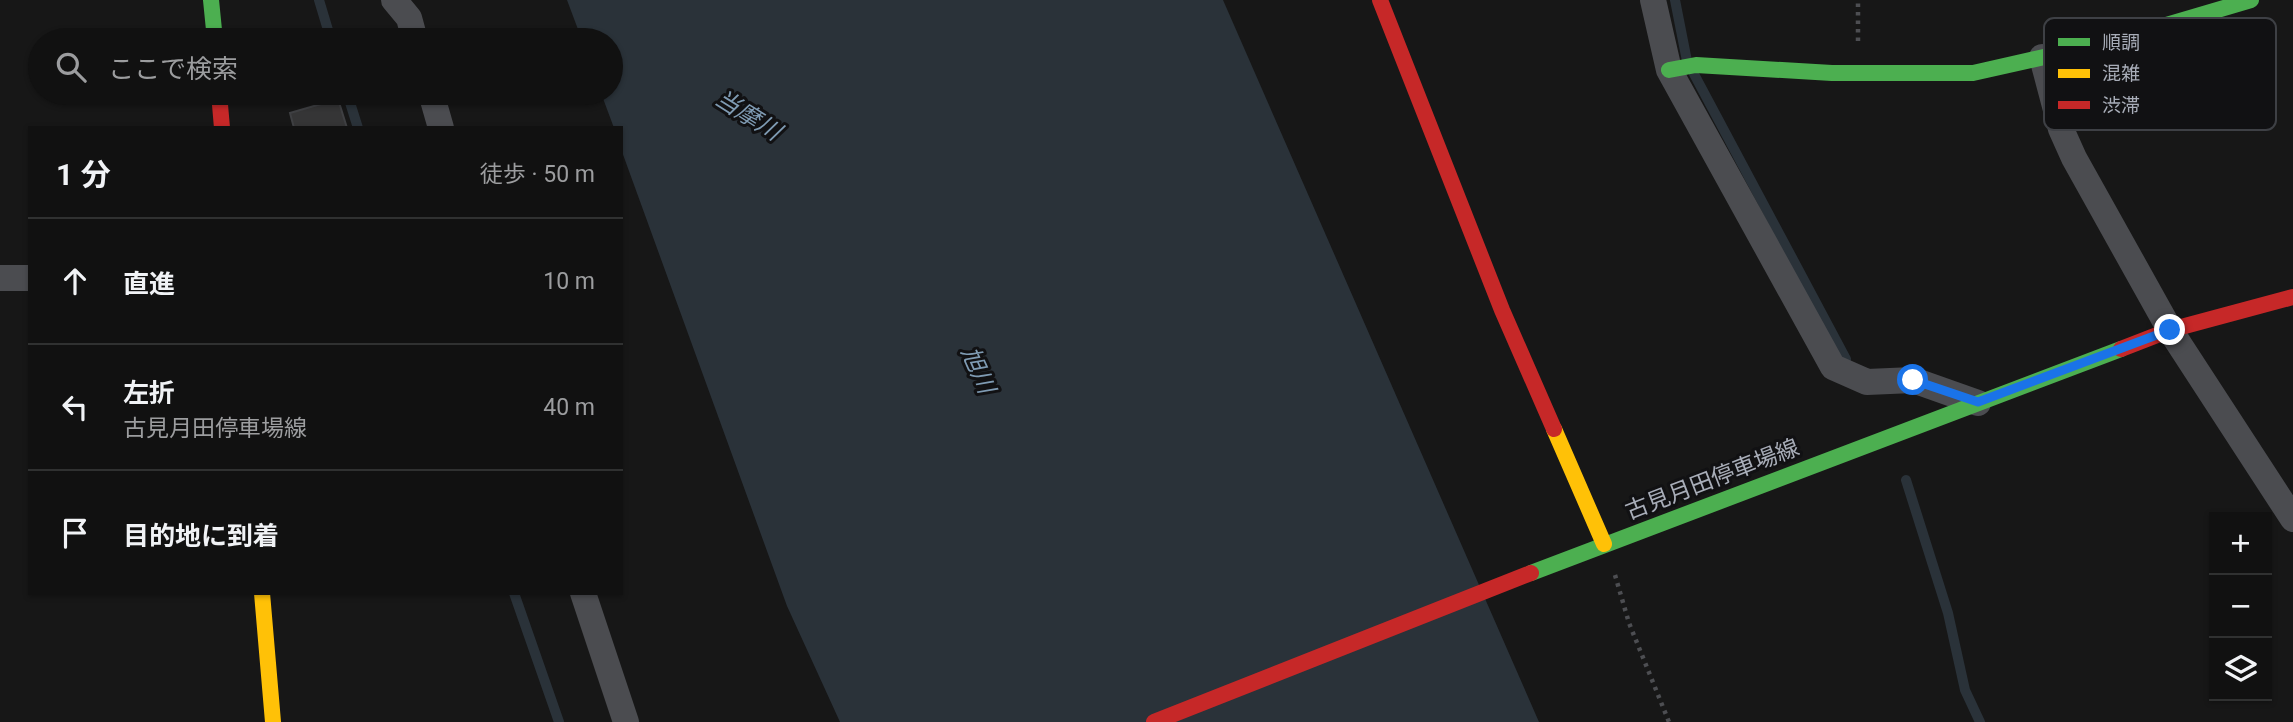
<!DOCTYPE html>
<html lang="ja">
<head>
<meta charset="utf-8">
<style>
	:root { --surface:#111; --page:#1e1f1f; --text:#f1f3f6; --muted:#9c9d9f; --line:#303131 }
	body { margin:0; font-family:Roboto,"Noto Sans JP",sans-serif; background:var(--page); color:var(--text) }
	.controls { position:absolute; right:21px; bottom:21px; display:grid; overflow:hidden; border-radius:0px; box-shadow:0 2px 5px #0004 }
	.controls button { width:63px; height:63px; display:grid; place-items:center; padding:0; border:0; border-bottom:2px solid var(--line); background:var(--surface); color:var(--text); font:35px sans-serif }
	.stop { position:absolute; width:21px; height:21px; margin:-16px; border:5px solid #1a73e8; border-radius:50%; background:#fff }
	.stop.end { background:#1a73e8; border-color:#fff; box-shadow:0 2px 7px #0008 }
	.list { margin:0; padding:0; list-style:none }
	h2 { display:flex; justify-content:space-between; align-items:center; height:91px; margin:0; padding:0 28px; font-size:30px }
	h2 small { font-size:23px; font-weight:400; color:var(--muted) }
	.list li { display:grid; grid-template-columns:46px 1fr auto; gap:21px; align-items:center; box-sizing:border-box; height:126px; padding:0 28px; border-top:2px solid var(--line) }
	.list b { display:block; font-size:26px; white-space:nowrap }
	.list p { margin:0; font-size:23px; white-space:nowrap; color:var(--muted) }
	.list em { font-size:23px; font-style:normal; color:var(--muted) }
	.icon { flex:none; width:38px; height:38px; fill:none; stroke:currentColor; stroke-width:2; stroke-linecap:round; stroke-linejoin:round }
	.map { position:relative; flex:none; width:2293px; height:722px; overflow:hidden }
	.search { position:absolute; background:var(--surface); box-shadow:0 2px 5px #0004; left:28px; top:28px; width:595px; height:77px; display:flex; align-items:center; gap:18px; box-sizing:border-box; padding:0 24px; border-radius:38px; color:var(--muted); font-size:26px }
	.panel { position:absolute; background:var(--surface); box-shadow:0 2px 5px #0004; left:28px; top:126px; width:595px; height:469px; border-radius:0px }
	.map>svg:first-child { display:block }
	.water { fill:#2a3239 }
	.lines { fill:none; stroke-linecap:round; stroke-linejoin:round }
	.stream { stroke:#2a3239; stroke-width:10 }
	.building { fill:#353536; stroke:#3f4043; stroke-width:2 }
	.path { stroke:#4d4e52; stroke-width:4.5; stroke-dasharray:3.5 5; stroke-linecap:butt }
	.street { stroke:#4b4c50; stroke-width:26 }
	.fast { stroke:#4caf50; stroke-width:16 }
	.slow { stroke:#ffc107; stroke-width:16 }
	.jam { stroke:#c62828; stroke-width:16 }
	.route { stroke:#1a73e8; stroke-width:9 }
	.labels { text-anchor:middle; stroke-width:6; stroke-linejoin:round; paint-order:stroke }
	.street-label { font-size:23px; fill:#a8adb8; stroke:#111113 }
	.water-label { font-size:24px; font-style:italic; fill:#7f9bb3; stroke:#111113 }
	.key { fill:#111113; stroke:#3e4045; stroke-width:2 }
	.key-label { font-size:19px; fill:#a8adb8 }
</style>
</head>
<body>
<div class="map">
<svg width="2293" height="722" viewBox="0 0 2293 722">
	<rect width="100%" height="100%" fill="#171717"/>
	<path class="water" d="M 567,0 L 1223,0 L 1539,722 L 840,722 L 787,606 L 621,149 L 621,128 L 614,128 L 601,93 L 611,93 L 611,40 L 582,40 Z"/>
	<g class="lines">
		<g class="stream">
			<path d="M 319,0 L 331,40"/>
			<path d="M 1675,0 L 1687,61"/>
			<path d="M 1694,74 L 1846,359"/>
			<path d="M 347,93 L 358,128"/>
			<path d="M 1906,480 L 1948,613 L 1965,690 L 1980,722"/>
			<path d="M 514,593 L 559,722"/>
		</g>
	</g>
	<path class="building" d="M 338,99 L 347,128 L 294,128 L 290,113 Z"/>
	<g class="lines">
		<g class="path">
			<path d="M 1858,41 L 1858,0"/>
			<path d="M 1615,575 L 1629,623 L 1669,722"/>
		</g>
		<g class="street">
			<path d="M 394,0 L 409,18 L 415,40"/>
			<path d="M 1653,0 L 1669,70 L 1833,367 L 1867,382 L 1913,380 L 1978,403"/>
			<path d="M 2042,57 L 2061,129 L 2074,158 L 2170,330 L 2293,519"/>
			<path d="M 431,93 L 441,128"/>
			<path d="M 0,278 L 30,278"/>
			<path d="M 583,593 L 626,722"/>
		</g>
		<g class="fast">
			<path d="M 211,0 L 215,40"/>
			<path d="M 1669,70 L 1696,65 L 1832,73 L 1973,73 L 2102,44 L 2251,0"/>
			<path d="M 1531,573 L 2121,349"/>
		</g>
		<g class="slow">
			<path d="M 1554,429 L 1604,544"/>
			<path d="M 262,593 L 273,722"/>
		</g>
		<g class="jam">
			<path d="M 1380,0 L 1502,310 L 1554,429"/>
			<path d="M 219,93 L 222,128"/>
			<path d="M 2121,349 L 2170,330 L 2293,297"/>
			<path d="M 1154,722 L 1531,573"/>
		</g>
	</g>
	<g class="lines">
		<path class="route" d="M 1913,380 L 1978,402 L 2170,330"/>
	</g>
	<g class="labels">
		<g class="street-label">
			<text transform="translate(1712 479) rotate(-21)" y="8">古見月田停車場線</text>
		</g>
		<g class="water-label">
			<text transform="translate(748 115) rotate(32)" y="8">当摩川</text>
			<text transform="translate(978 370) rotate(66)" y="8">旭川</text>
		</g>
	</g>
	<rect x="2044" y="18" width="232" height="112" rx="10" class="key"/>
	<rect x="2058" y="38" width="32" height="8" fill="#4caf50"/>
	<rect x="2058" y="69" width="32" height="9" fill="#ffc107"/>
	<rect x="2058" y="101" width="32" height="8" fill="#c62828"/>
	<g class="key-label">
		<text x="2102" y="49">順調</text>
		<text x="2102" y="80">混雑</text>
		<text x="2102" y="112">渋滞</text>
	</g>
</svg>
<div class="controls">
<button>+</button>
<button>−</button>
<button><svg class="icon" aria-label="layers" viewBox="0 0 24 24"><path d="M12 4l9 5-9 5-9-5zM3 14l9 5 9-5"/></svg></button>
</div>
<div class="stop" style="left:1913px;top:380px"></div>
<div class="stop end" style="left:2170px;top:330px"></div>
<div class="search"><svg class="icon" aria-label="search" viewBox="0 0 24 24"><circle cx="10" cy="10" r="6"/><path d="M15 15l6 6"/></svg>ここで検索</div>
<section class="panel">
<h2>1 分<small>徒歩 · 50 m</small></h2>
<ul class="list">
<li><svg class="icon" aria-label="ahead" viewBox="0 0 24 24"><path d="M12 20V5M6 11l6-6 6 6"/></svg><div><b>直進</b></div><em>10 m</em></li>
<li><svg class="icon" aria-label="left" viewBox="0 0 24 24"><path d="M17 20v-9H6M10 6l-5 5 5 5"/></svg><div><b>左折</b><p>古見月田停車場線</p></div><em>40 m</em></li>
<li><svg class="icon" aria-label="arrive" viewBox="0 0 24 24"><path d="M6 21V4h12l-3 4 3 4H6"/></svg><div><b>目的地に到着</b></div></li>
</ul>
</section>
</div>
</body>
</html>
